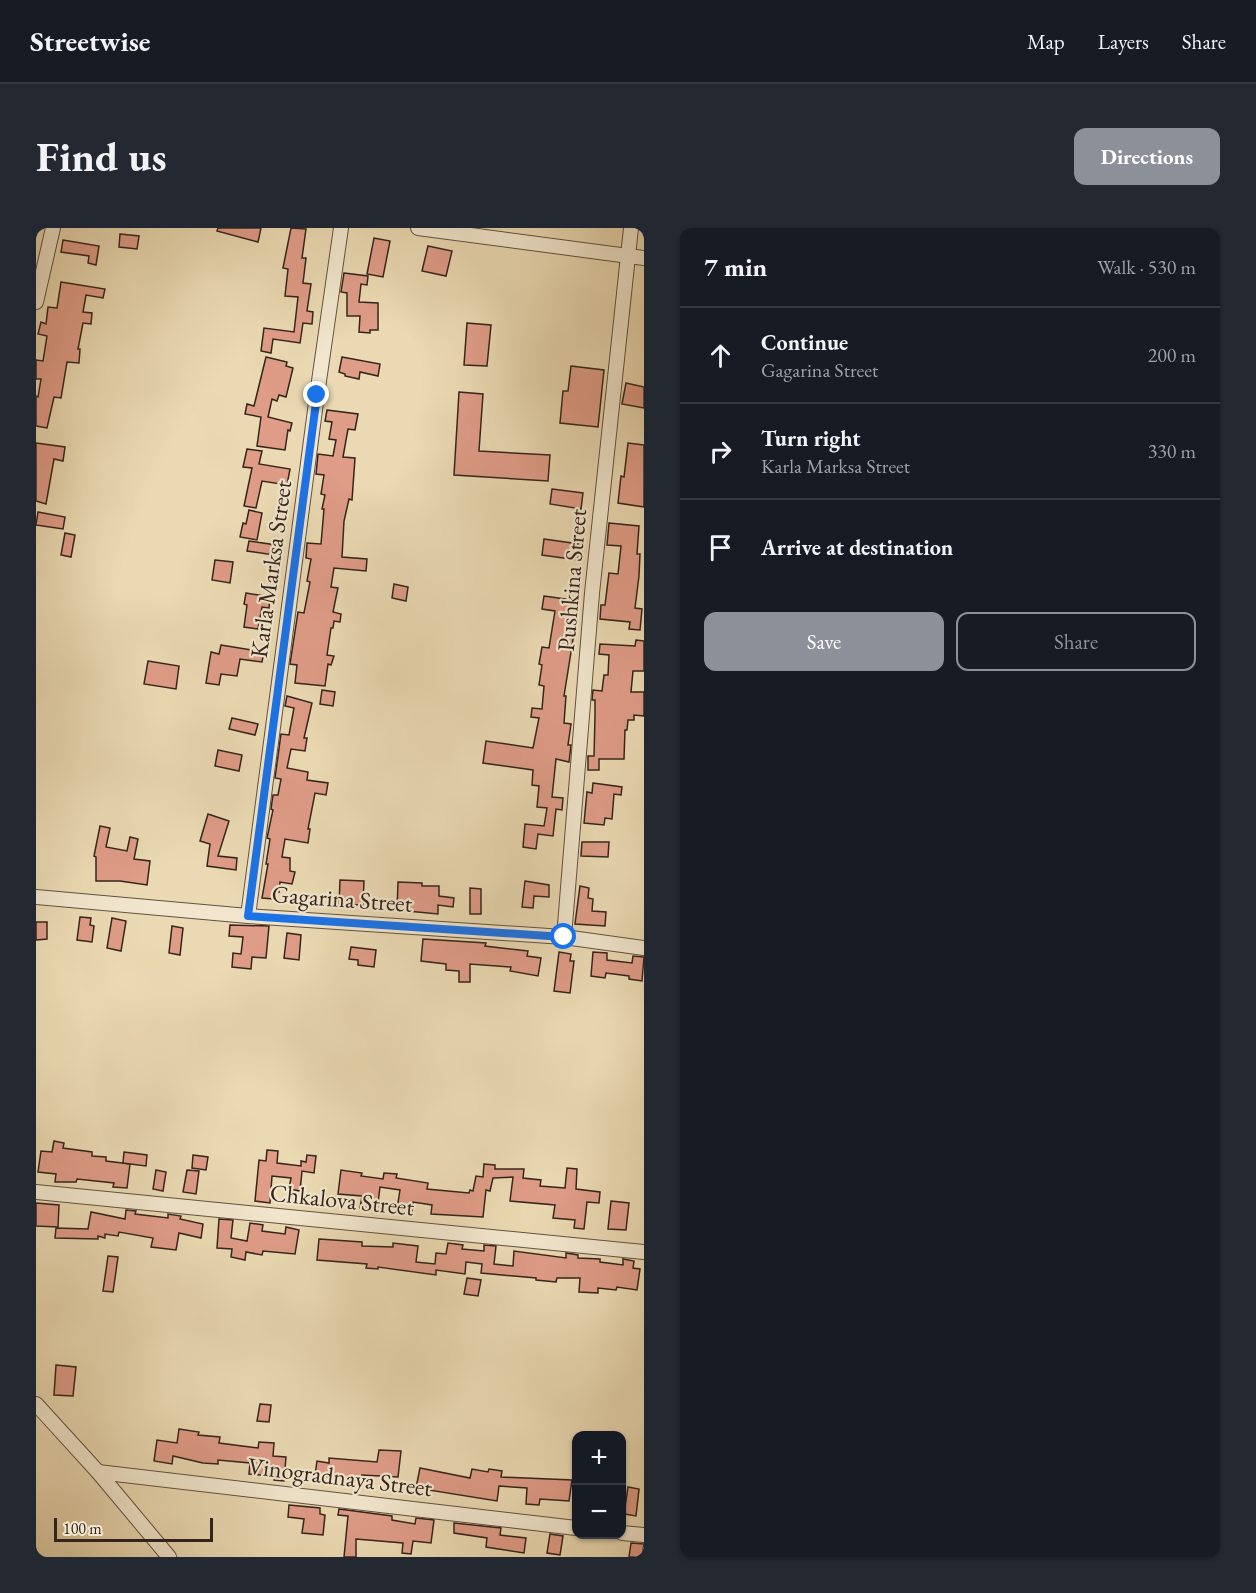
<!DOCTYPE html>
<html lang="en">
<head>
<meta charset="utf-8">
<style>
	:root { --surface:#171b24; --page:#242831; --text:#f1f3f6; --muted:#9ea1a6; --line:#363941; --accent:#8c9099 }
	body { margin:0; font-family:"EB Garamond",serif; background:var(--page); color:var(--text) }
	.controls { position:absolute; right:18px; bottom:18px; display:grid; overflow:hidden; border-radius:12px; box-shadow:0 2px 4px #0004 }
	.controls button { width:54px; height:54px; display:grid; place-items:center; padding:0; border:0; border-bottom:2px solid var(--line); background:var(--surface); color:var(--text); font:30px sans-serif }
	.scale { position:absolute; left:18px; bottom:15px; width:159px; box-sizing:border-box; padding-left:6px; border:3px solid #34241b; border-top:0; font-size:16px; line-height:21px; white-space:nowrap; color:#34241b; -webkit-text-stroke:4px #f1e6cd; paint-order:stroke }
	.stop { position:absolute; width:18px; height:18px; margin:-14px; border:4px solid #1a73e8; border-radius:50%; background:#fff }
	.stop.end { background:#1a73e8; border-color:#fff; box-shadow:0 2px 6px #0008 }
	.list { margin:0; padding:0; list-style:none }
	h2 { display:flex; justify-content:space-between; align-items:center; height:78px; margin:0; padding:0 24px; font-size:26px }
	h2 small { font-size:20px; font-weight:400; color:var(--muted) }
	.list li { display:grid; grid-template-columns:39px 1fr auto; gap:18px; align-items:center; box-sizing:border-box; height:96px; padding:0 24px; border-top:2px solid var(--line) }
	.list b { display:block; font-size:22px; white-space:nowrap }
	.list p { margin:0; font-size:20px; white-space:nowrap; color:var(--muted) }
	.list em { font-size:20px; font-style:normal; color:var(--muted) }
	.actions { display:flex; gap:12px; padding:18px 24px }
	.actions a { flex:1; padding:14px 0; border:2px solid var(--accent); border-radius:12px; text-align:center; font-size:21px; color:var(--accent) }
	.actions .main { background:var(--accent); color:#fff }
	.icon { flex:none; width:33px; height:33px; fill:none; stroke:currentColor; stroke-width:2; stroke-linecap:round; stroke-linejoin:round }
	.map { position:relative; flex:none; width:608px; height:1329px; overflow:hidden; border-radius:12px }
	header { display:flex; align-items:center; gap:36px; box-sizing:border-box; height:84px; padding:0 30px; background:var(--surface); border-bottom:2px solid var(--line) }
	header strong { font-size:28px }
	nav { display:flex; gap:33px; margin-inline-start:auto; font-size:21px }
	.intro { display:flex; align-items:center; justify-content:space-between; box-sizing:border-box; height:144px; padding:0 36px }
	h1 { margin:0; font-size:42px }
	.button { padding:15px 27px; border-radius:12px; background:var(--accent); color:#fff; font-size:21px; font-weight:700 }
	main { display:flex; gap:36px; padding:0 36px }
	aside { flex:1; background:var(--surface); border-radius:12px; box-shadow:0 2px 4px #0004 }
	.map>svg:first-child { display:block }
	.building { fill:#df9c87; stroke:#34241b; stroke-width:1.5 }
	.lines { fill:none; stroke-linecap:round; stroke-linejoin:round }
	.minor-casing { stroke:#625141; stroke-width:16 }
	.minor { stroke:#f1e6cd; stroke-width:14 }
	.route { stroke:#1a73e8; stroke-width:8 }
	.labels { text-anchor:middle; stroke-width:4.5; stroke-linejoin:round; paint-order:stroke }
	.street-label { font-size:24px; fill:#34241b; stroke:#f1e6cd }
</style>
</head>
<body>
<header>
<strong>Streetwise</strong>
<nav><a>Map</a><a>Layers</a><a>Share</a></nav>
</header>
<div class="intro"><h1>Find us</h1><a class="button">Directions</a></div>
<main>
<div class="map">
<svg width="608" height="1329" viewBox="0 0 608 1329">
	<rect width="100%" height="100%" fill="#ead9b2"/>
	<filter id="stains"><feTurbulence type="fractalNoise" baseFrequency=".00333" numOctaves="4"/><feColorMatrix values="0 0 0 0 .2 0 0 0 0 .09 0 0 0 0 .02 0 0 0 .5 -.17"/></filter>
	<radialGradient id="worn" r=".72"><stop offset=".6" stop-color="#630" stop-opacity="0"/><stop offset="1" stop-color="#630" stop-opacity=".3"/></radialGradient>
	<g class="building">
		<path d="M 182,0 L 225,0 L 222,14 L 181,3 Z"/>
		<path d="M 255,0 L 270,1 L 266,30 L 270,30 L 267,55 L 275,56 L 271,83 L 277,84 L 276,96 L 267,95 L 264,115 L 237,111 L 235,125 L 225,123 L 228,100 L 258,104 L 262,69 L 249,68 L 252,41 L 247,40 Z"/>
		<path d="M 84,6 L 103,8 L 101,21 L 83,19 Z"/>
		<path d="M 338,10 L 354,13 L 347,49 L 331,46 Z"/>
		<path d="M 27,12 L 63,18 L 60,37 L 52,35 L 53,28 L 25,24 Z"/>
		<path d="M 392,18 L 416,23 L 410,48 L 386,43 Z"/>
		<path d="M 308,45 L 332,48 L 331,57 L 325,56 L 323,74 L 342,75 L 342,102 L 334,102 L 334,105 L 323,104 L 324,88 L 311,88 L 311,65 L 305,64 Z"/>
		<path d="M 25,54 L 69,61 L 67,70 L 50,67 L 47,84 L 56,85 L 55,96 L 47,95 L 42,121 L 44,121 L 43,135 L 31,134 L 25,170 L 18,169 L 11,200 L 0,198 L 0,168 L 2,169 L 5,151 L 0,151 L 0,132 L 7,133 L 11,108 L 2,106 L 5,94 L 10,96 L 12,79 L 21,80 Z"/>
		<path d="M 431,95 L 455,97 L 451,138 L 428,137 Z"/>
		<path d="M 230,129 L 251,134 L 250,138 L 257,140 L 250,169 L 243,167 L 241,173 L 236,171 L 232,189 L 256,195 L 254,203 L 252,202 L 249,222 L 221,218 L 225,189 L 209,186 L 211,176 L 218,178 Z"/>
		<path d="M 306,129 L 344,136 L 342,148 L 324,144 L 323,151 L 309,148 L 309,146 L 303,144 Z"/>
		<path d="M 535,138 L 568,142 L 562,199 L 524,195 L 527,163 L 532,163 Z"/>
		<path d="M 590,155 L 608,159 L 608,180 L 586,176 Z"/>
		<path d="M 423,164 L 447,166 L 443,223 L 514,227 L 512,253 L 418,247 Z"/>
		<path d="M 291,182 L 322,186 L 319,202 L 312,201 L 307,229 L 319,230 L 316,272 L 313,271 L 308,293 L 306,329 L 331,331 L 330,343 L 298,340 L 295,359 L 302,360 L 297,384 L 305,386 L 304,394 L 298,393 L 297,400 L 295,400 L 291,427 L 298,428 L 295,437 L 292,436 L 289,458 L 259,455 L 261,437 L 254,436 L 262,384 L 268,385 L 274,354 L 271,353 L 275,331 L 270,330 L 271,315 L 285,316 L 288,281 L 286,281 L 289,267 L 285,266 L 288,247 L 280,246 L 282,226 L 297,228 L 300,212 L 293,211 L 296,194 L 289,193 Z"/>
		<path d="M 0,215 L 29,219 L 27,233 L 18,231 L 10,276 L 0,273 Z"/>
		<path d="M 592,215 L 608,217 L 608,279 L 582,275 L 585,248 L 588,249 Z"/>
		<path d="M 211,221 L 226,223 L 223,236 L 254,241 L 251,257 L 226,253 L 220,280 L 208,278 L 216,240 L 207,239 Z"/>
		<path d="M 516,261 L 547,265 L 545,281 L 514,276 Z"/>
		<path d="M 213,282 L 226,285 L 221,312 L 204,309 L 207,295 L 210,296 Z"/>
		<path d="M 2,284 L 29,289 L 27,301 L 0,297 Z"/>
		<path d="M 573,295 L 603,298 L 601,326 L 604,326 L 603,348 L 599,380 L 606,381 L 604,402 L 593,401 L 594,394 L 564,391 L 565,377 L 569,377 L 573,345 L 582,346 L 585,318 L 571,317 Z"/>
		<path d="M 29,305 L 39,307 L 35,329 L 25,327 Z"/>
		<path d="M 508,311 L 543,316 L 541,332 L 506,327 Z"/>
		<path d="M 213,313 L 240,317 L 238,327 L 211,323 Z"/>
		<path d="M 179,332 L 197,334 L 194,355 L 176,352 Z"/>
		<path d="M 358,356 L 372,359 L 370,373 L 356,370 Z"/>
		<path d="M 210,365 L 234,369 L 233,380 L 226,379 L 222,401 L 208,399 L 211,377 L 208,376 Z"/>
		<path d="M 508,368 L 536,372 L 532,398 L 539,399 L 528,468 L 530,468 L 528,495 L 535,496 L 532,517 L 535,517 L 533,534 L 520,531 L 516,569 L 527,570 L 526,582 L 520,581 L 517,608 L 502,606 L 500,621 L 487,619 L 489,596 L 508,598 L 511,580 L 501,579 L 503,558 L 496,557 L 497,542 L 447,535 L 450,513 L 497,520 L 503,490 L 495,489 L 496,480 L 506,481 L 508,458 L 503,457 L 506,437 L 503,436 L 506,419 L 513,420 L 519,383 L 506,381 Z"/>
		<path d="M 600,412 L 608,413 L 608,443 L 597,443 L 595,464 L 608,464 L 608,488 L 598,487 L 598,492 L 592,492 L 591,502 L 589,502 L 588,531 L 563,531 L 563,542 L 552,542 L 552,528 L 558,528 L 559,488 L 559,472 L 556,472 L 557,462 L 566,463 L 568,447 L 572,447 L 573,427 L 563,426 L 564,416 L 599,418 Z"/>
		<path d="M 185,417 L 228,424 L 226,434 L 204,431 L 201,448 L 185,446 L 183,457 L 170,455 L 175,424 L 183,426 Z"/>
		<path d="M 112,433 L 143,438 L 140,461 L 108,456 Z"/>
		<path d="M 286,462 L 299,464 L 297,478 L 284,476 Z"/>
		<path d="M 251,468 L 276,475 L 268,510 L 271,510 L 269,523 L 255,521 L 251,540 L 272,544 L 271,552 L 292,555 L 290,567 L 279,565 L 272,601 L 274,601 L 272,615 L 249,611 L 246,629 L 254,630 L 254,643 L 259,644 L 256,656 L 244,654 L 243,664 L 239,663 L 237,671 L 226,670 L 232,636 L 230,636 L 234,611 L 231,610 L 237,582 L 235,581 L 237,567 L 242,567 L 245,551 L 239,550 L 245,506 L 253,507 L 258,480 L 249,478 Z"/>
		<path d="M 196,490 L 222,496 L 219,507 L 193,501 Z"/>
		<path d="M 182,522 L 206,527 L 203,543 L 179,538 Z"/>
		<path d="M 557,555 L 586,559 L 585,567 L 578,566 L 576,591 L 569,590 L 568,597 L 548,595 L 551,564 L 556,565 Z"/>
		<path d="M 172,586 L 193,593 L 182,628 L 201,630 L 200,642 L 171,638 L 174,616 L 164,613 Z"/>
		<path d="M 64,598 L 74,600 L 70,619 L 91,623 L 94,609 L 102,611 L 98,631 L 114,633 L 111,657 L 84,653 L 60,653 L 60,629 L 58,628 Z"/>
		<path d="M 546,614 L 573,614 L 572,629 L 545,628 Z"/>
		<path d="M 304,652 L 328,653 L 327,677 L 303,676 Z"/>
		<path d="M 489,653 L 513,657 L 513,669 L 498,668 L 497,680 L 486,679 Z"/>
		<path d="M 362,654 L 386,655 L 386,658 L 403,658 L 403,668 L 418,670 L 417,679 L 402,677 L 402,686 L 361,682 Z"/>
		<path d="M 544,658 L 553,660 L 552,670 L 557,671 L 556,683 L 570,684 L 569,698 L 539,696 Z"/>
		<path d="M 434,660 L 445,661 L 445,686 L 434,686 Z"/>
		<path d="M 44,689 L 55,690 L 54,697 L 58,698 L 56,714 L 41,712 Z"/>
		<path d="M 76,690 L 90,693 L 85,723 L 71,720 Z"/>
		<path d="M 0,694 L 11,694 L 11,711 L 0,712 Z"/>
		<path d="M 194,697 L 233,698 L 230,730 L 216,729 L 215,741 L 196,739 L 197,725 L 205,726 L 207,709 L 193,708 Z"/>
		<path d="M 136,698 L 147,700 L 144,727 L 133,725 Z"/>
		<path d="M 251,705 L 265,707 L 263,732 L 248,730 Z"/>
		<path d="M 387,711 L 450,715 L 449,718 L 492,723 L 491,728 L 505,730 L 502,748 L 474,743 L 475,739 L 434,736 L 434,754 L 423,754 L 423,743 L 410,742 L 410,736 L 385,733 Z"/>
		<path d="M 315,719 L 340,722 L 338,739 L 322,737 L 322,732 L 313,731 Z"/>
		<path d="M 523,724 L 535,726 L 534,733 L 538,733 L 534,765 L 518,763 Z"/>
		<path d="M 557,724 L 571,725 L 571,732 L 596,735 L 597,728 L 608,729 L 606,753 L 593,751 L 593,748 L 570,745 L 569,750 L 555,748 Z"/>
		<path d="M 18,913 L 28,915 L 27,920 L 56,924 L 56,928 L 70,929 L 70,933 L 94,936 L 91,960 L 77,959 L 78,955 L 41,951 L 40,954 L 19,954 L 20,946 L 2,944 L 5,923 L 16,924 Z"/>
		<path d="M 231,922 L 242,923 L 241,935 L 265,938 L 265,933 L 270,934 L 271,927 L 280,928 L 278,945 L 266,943 L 264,963 L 253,961 L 255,950 L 236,948 L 234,975 L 219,973 L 223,932 L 230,933 Z"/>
		<path d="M 88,924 L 111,927 L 110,938 L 87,935 Z"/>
		<path d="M 157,927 L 172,929 L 170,942 L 156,940 Z"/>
		<path d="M 448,936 L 459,937 L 459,941 L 488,941 L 487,950 L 505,952 L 504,958 L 529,960 L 531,940 L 541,941 L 540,961 L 564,964 L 563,975 L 551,974 L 548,1001 L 538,1000 L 539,992 L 517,990 L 519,977 L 474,973 L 477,949 L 457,950 L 454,963 L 450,962 L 447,989 L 395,986 L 396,977 L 377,974 L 376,983 L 361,981 L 364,962 L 344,959 L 341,983 L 324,980 L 326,968 L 302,966 L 305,942 L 326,945 L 325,948 L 347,951 L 348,945 L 361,946 L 360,950 L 392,955 L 391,961 L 433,965 L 434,962 L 437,963 L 440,948 L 447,949 Z"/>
		<path d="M 120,942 L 130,944 L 127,963 L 117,961 Z"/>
		<path d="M 151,942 L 163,943 L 160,966 L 147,964 Z"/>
		<path d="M 575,973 L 593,975 L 590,1002 L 572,1001 Z"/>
		<path d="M 0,975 L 23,977 L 22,999 L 0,998 Z"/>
		<path d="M 90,982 L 100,983 L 99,986 L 132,990 L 132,986 L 145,988 L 144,991 L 167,996 L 165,1010 L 143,1005 L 140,1022 L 115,1019 L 117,1010 L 83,1004 L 82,1008 L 69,1006 L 69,1010 L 62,1008 L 62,1011 L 19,1010 L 20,1000 L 52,1001 L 55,984 L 89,991 Z"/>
		<path d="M 183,991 L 197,992 L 195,1010 L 211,1013 L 214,995 L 227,997 L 226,1003 L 249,1006 L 250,999 L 263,1002 L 259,1026 L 227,1023 L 226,1027 L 210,1024 L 209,1032 L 195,1029 L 196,1021 L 181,1020 Z"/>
		<path d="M 283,1011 L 326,1014 L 326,1018 L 357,1019 L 357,1015 L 382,1018 L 380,1034 L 399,1036 L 400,1025 L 410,1026 L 412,1015 L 427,1017 L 426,1021 L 448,1023 L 448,1017 L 460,1018 L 458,1036 L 477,1038 L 478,1023 L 530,1030 L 530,1025 L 542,1027 L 542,1030 L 564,1031 L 564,1034 L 587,1037 L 587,1031 L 598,1033 L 597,1040 L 604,1041 L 601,1062 L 581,1059 L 580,1062 L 562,1060 L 562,1065 L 543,1064 L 544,1050 L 521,1050 L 520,1054 L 500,1052 L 500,1050 L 445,1045 L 446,1036 L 430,1034 L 429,1046 L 400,1042 L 400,1047 L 342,1039 L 342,1041 L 330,1040 L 331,1036 L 281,1032 Z"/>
		<path d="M 72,1028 L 82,1029 L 77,1064 L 67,1063 Z"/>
		<path d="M 431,1050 L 445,1052 L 442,1068 L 428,1066 Z"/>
		<path d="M 20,1137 L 40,1139 L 37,1168 L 18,1167 Z"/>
		<path d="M 224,1176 L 235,1177 L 233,1194 L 221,1193 Z"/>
		<path d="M 143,1201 L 163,1204 L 162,1207 L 184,1209 L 183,1215 L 222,1220 L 223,1214 L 238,1215 L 237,1228 L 250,1229 L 248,1253 L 238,1252 L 238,1248 L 213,1246 L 214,1235 L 182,1232 L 182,1236 L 167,1235 L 137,1228 L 136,1236 L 118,1233 L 121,1212 L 141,1215 Z"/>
		<path d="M 343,1222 L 365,1223 L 362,1249 L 326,1247 L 325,1253 L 279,1247 L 281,1233 L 293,1235 L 293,1230 L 341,1234 Z"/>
		<path d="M 384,1240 L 434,1250 L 436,1241 L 452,1244 L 453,1241 L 466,1243 L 465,1249 L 536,1252 L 533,1273 L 504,1271 L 503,1277 L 490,1276 L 491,1260 L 463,1258 L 461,1273 L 380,1260 Z"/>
		<path d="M 592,1259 L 603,1261 L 600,1288 L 588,1286 Z"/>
		<path d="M 253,1277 L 284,1280 L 284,1286 L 289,1287 L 287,1307 L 266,1305 L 268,1291 L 252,1289 Z"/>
		<path d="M 303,1281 L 356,1288 L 356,1292 L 379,1296 L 380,1290 L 398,1292 L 395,1315 L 377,1313 L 375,1326 L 366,1325 L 367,1315 L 320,1311 L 320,1329 L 308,1329 L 312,1288 L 302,1287 Z"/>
		<path d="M 418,1295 L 465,1300 L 464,1307 L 490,1310 L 488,1325 L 450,1319 L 451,1310 L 418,1305 Z"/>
		<path d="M 514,1306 L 527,1308 L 524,1327 L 511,1325 Z"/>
		<path d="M 595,1315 L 608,1316 L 606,1329 L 593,1329 Z"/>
	</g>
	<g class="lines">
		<g class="minor-casing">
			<g id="minor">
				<path d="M 382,0 L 608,30"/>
				<path d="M 0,74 L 17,0"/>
				<path d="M 0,669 L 212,688 L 528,709 L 608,720"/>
				<path d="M 212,688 L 281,167 L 305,0"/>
				<path d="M 528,709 L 556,365 L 595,0"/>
				<path d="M 0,964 L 608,1024"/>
				<path d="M 0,1176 L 62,1244 L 133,1329"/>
				<path d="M 62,1244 L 540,1300"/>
				<path d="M 586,1305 L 608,1307"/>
			</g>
		</g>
		<use href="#minor" class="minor"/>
	</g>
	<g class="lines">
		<path class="route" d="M 281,167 L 212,688 L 528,709"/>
	</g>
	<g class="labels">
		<g class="street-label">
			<text transform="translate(235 341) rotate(-82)" y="8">Karla Marksa Street</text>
			<text transform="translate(536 352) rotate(-85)" y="8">Pushkina Street</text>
			<text transform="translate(306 671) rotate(4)" y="8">Gagarina Street</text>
			<text transform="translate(306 972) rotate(6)" y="8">Chkalova Street</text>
			<text transform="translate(304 1249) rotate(7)" y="8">Vinogradnaya Street</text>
		</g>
	</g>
	<rect width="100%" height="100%" filter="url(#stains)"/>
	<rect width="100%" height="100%" fill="url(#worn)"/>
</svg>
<div class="controls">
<button>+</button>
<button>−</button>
</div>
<div class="scale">100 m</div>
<div class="stop" style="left:528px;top:709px"></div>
<div class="stop end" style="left:281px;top:167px"></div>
</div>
<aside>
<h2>7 min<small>Walk · 530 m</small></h2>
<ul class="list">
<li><svg class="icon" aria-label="ahead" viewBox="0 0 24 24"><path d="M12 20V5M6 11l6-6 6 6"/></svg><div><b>Continue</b><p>Gagarina Street</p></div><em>200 m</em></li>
<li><svg class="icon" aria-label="right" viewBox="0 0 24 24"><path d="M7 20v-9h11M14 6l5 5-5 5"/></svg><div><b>Turn right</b><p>Karla Marksa Street</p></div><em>330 m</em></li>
<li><svg class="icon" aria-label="arrive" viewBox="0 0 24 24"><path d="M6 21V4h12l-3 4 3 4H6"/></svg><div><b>Arrive at destination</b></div></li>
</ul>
<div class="actions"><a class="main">Save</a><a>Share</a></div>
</aside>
</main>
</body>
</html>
